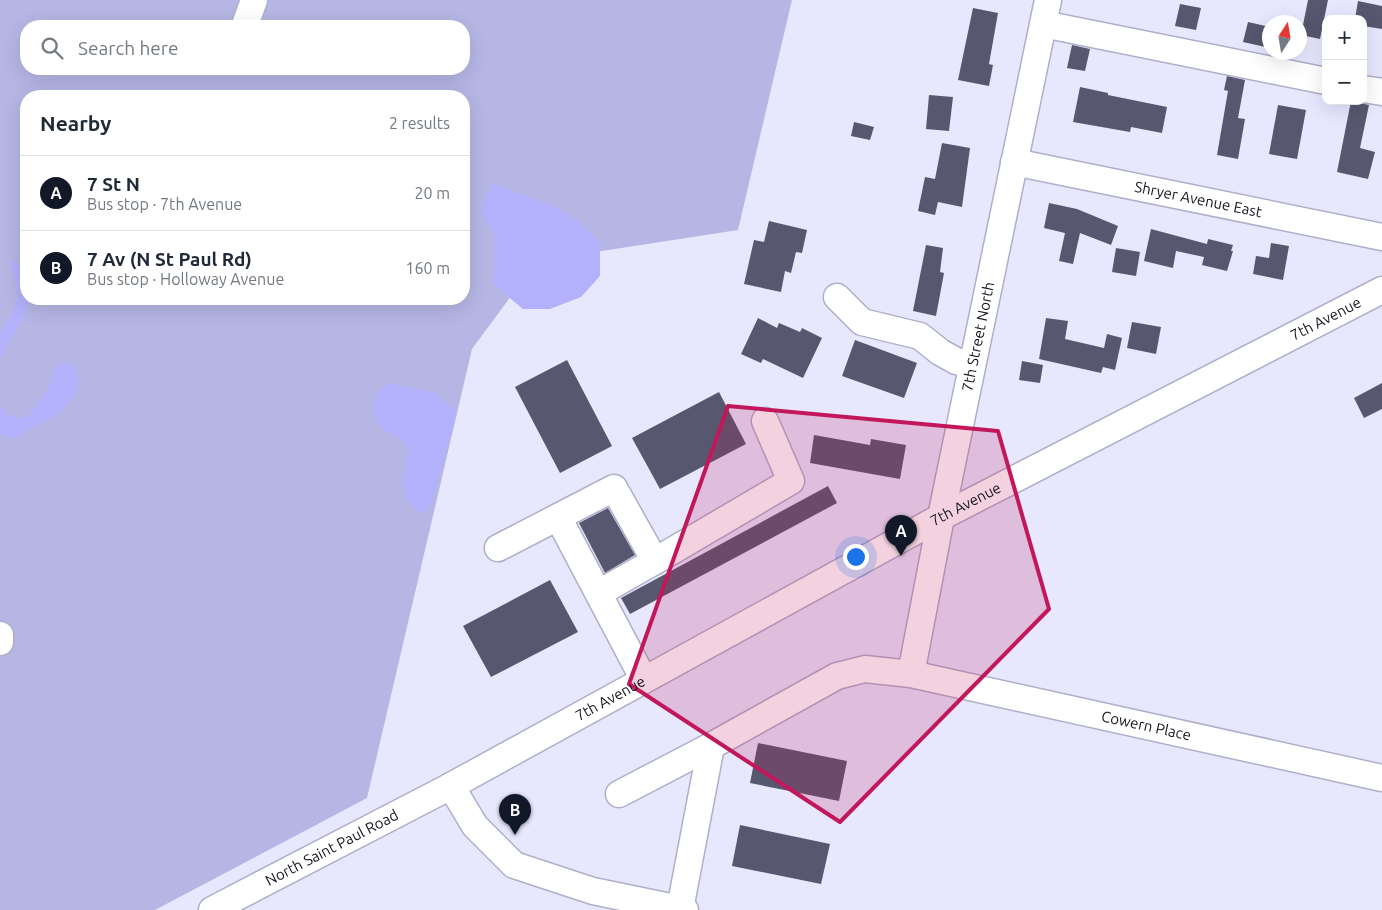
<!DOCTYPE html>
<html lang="en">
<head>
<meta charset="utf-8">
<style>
	:root { --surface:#fff; --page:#f6f6f7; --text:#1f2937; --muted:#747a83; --line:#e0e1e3; --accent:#111827 }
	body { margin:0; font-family:Ubuntu,sans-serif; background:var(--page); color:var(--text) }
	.controls { position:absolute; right:15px; top:15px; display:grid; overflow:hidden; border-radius:10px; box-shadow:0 5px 20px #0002 }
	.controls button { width:45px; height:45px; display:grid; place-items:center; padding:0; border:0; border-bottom:1px solid var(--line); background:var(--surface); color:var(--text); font:25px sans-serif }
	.compass { position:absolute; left:1262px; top:15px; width:45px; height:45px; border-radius:50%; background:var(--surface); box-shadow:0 5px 20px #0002; rotate:12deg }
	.you { position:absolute; left:855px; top:556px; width:18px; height:18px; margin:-12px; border:4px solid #fff; border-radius:50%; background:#1a73e8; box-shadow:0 0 0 8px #1a73e833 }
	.badge { display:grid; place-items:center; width:32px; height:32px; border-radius:50%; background:var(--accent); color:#fff; font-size:16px; font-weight:700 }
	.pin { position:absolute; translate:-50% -41px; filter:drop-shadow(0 1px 2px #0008) }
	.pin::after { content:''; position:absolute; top:26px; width:18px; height:15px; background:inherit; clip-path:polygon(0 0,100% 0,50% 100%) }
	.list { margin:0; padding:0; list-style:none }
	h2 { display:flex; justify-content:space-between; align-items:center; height:65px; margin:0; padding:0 20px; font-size:21px }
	h2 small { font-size:16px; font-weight:400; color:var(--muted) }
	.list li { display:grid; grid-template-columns:32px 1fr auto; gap:15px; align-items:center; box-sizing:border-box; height:75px; padding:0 20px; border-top:1px solid var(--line) }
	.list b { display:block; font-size:19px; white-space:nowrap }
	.list p { margin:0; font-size:16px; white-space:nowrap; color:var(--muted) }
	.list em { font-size:16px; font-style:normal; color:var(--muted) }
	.icon { flex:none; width:28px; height:28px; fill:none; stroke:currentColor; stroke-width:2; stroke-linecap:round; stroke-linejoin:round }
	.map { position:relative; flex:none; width:1382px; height:910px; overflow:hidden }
	.search { position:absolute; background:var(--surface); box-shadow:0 5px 20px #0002; left:20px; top:20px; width:450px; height:55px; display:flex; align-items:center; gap:12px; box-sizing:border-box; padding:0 18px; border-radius:20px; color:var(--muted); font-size:19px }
	.panel { position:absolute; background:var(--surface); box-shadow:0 5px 20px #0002; left:20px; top:90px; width:450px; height:215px; border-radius:20px }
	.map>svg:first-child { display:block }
	.green { fill:#b6b6e5; fill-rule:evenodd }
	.water { fill:#b3b1fb }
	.building { fill:#57576f }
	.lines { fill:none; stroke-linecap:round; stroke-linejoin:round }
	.minor-casing { stroke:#afafca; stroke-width:29 }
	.minor { stroke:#fff; stroke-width:26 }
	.marked { fill:#c2185b; fill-opacity:0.2; stroke:#c2185b; stroke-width:4; stroke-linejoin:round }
	.labels { text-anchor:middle; stroke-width:5; stroke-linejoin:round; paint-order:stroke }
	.street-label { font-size:15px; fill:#14141e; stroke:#f6f7fc }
</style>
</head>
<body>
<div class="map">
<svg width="1382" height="910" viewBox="0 0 1382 910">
	<rect width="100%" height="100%" fill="#e7e8fe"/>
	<path class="green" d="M 0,0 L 792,0 L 738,230 L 537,261 L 472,349 L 367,798 L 155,910 L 0,910 ZM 26,26 L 464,26 L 464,69 L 26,69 ZM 26,96 L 464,96 L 464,299 L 26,299 Z"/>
	<g class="water">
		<path d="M 492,183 L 556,207 L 578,221 L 600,243 L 600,276 L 581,297 L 550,309 L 523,309 L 493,284 L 495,238 L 480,210 Z"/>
		<path d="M 11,259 L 21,264 L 26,280 L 26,299 L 28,299 C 24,325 10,337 0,360 C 0,353 0,343 0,336 C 5,322 15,312 18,297 C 20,283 8,271 11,259 Z"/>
		<path d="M 64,362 L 73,364 C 95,405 40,421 16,438 L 0,435 L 0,404 L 6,414 L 17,418 L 29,416 L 49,387 L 57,365 Z"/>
		<path d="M 390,383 L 434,392 L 457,412 L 431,505 L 422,514 L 406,500 L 403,484 L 408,450 L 401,438 L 386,432 L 378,423 L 372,409 L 377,392 Z"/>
	</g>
	<g class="building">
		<path d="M 1308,0 L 1328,0 L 1320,39 L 1301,35 Z"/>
		<path d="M 1358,1 L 1382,6 L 1382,29 L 1363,26 L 1363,19 L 1355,19 Z"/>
		<path d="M 1180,4 L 1201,8 L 1196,30 L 1175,26 Z"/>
		<path d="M 973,8 L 998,13 L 989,64 L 993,65 L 989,86 L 958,80 Z"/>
		<path d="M 1248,22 L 1270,27 L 1270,48 L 1243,42 Z"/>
		<path d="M 1072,45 L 1090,49 L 1085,71 L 1067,68 Z"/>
		<path d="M 1227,76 L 1245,80 L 1238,118 L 1245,119 L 1238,159 L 1217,155 L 1228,91 L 1224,90 Z"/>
		<path d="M 1080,87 L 1108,93 L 1108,95 L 1167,107 L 1162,133 L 1131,127 L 1130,132 L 1073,122 Z"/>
		<path d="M 929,95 L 953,97 L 949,131 L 926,129 Z"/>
		<path d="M 1351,101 L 1369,105 L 1360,148 L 1375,152 L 1368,179 L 1337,172 Z"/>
		<path d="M 1278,105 L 1306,110 L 1297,159 L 1269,154 Z"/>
		<path d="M 854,122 L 874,127 L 870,140 L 851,136 Z"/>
		<path d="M 942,143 L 970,148 L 962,207 L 938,202 L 935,215 L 918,211 L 925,177 L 935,179 Z"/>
		<path d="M 1049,203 L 1077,209 L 1118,226 L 1111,245 L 1080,233 L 1073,264 L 1059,261 L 1065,233 L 1044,228 Z"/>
		<path d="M 769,221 L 807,230 L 802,253 L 796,252 L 791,273 L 785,271 L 781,292 L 744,284 L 754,240 L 764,242 Z"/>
		<path d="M 1151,229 L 1207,244 L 1208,239 L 1233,245 L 1231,251 L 1233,251 L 1227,271 L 1202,265 L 1204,257 L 1176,251 L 1173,268 L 1144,261 Z"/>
		<path d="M 1271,243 L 1289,246 L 1283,280 L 1253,274 L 1256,256 L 1269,258 Z"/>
		<path d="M 926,245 L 943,248 L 940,272 L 944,273 L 936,316 L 913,311 Z"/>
		<path d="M 1116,248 L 1140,252 L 1136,276 L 1112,272 Z"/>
		<path d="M 758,318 L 777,328 L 779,323 L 800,332 L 802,328 L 822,338 L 803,378 L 763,359 L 761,363 L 741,354 Z"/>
		<path d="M 1046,318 L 1068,321 L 1065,339 L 1104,348 L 1107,334 L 1122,338 L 1115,370 L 1103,367 L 1101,373 L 1039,359 Z"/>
		<path d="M 1132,322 L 1161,327 L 1156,354 L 1127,348 Z"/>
		<path d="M 855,340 L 917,363 L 904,398 L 842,376 Z"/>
		<path d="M 567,360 L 612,446 L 560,473 L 515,387 Z"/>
		<path d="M 1022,361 L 1043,365 L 1040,383 L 1019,380 Z"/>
		<path d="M 1382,383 L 1382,409 L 1364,418 L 1354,398 Z"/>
		<path d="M 719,392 L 746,444 L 660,489 L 632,438 Z"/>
		<path d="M 814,435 L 870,445 L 871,439 L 906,445 L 900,479 L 810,463 Z"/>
		<path d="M 828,486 L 837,503 L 630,614 L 621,598 Z"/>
		<path d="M 608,508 L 635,555 L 605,573 L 579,523 Z"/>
		<path d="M 550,580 L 578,632 L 491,677 L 463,626 Z"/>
		<path d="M 758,743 L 847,761 L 839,801 L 750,783 Z"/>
		<path d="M 740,825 L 830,844 L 821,884 L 732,866 Z"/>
	</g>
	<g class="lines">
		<g class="minor-casing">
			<g id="minor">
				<path d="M 1043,24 L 1326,81"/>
				<path d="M 245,25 L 254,0"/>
				<path d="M 1363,89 L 1382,92"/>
				<path id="s1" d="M 1014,162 L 1382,237"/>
				<path d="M 837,297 L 862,322 L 920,336 L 940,352 L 956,361 L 972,365"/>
				<path d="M 498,548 L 558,517"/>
				<path d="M 599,593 L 655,561"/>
				<path d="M 0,635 L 0,642"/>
				<path id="s2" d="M 911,674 L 941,517 L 1048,0"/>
				<path d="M 644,680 L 558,517 L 614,488 L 655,561 L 791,481 L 765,421"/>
				<path d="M 451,786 L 475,826 L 514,865 L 593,891 L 685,910"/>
				<path d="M 619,794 L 711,746"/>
				<path id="s3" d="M 680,909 L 711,746 L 837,676 L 865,669 L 911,674 L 1382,778"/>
				<path id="s4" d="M 212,910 L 451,786 L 941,517 L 1382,290"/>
			</g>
		</g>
		<use href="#minor" class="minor"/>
	</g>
	<path class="marked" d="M 728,406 L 998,431 L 1049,609 L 840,822 L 629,684 Z"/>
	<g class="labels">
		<g class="street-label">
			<text dy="5" stroke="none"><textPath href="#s1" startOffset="188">Shryer Avenue East</textPath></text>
			<text dy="5" stroke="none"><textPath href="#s4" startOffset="1261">7th Avenue</textPath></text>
			<text dy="5" stroke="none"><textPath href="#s2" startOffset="344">7th Street North</textPath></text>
			<text dy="5" stroke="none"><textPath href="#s4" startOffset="856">7th Avenue</textPath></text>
			<text dy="5" stroke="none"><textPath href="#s4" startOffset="451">7th Avenue</textPath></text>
			<text dy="5" stroke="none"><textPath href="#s3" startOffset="626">Cowern Place</textPath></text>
			<text dy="5" stroke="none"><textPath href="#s4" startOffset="135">North Saint Paul Road</textPath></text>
		</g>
	</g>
</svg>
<div class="controls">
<button>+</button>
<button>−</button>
</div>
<svg class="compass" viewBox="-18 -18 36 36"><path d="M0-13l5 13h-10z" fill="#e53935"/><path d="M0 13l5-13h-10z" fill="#747a83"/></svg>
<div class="you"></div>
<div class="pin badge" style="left:901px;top:556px">A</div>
<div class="pin badge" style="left:515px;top:835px">B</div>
<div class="search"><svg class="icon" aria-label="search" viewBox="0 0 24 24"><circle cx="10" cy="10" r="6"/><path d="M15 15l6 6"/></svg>Search here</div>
<section class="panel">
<h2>Nearby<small>2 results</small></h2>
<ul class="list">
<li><span class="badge">A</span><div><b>7 St N</b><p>Bus stop · 7th Avenue</p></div><em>20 m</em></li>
<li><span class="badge">B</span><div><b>7 Av (N St Paul Rd)</b><p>Bus stop · Holloway Avenue</p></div><em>160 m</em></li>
</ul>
</section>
</div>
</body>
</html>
